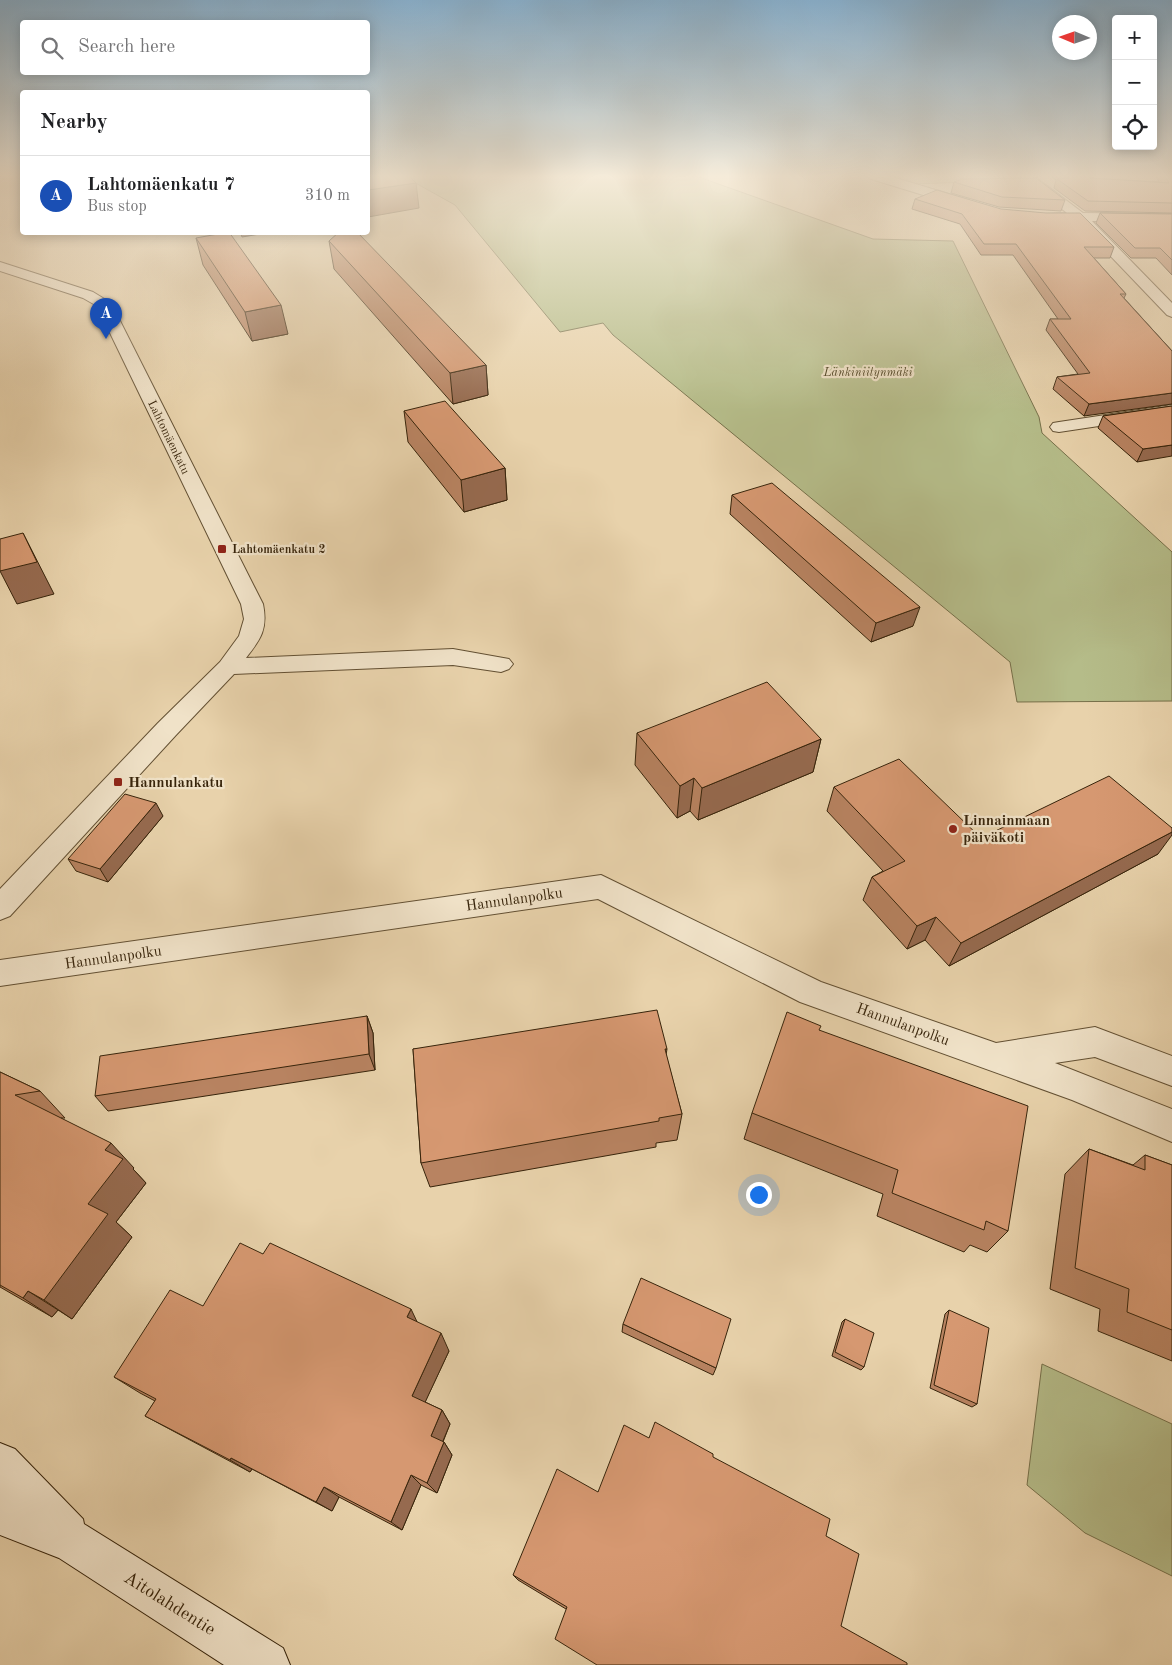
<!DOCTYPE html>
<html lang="en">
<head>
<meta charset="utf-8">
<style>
	:root { --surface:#fff; --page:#f2f2f2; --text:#202124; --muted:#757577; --line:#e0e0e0; --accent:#8f2418 }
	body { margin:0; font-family:"Old Standard TT",serif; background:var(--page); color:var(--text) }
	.controls { position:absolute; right:15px; top:15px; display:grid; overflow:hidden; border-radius:5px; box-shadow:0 2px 12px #0003 }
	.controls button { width:45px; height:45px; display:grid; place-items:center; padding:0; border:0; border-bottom:1px solid var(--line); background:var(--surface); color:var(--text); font:25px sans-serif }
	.compass { position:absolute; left:1052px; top:15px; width:45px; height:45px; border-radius:50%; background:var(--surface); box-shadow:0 2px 12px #0003; rotate:272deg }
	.you { position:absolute; left:758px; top:1194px; width:18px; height:18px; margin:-12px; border:4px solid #fff; border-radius:50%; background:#1a73e8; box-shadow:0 0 0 8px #1a73e833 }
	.badge { display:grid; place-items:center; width:32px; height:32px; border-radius:50%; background:var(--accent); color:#fff; font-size:16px; font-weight:700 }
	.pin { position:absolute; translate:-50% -41px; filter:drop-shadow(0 1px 2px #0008) }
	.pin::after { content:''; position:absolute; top:26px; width:18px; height:15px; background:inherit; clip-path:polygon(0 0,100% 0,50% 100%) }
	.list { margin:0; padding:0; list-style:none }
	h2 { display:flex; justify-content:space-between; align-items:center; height:65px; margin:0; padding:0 20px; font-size:21px }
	h2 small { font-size:16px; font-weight:400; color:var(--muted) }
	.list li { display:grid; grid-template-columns:32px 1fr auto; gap:15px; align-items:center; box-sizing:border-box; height:80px; padding:0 20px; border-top:1px solid var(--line) }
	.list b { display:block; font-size:19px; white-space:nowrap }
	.list p { margin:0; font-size:16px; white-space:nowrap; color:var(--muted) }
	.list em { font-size:16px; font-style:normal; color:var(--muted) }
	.icon { flex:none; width:28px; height:28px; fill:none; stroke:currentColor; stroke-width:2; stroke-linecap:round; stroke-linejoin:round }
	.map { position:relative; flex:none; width:1172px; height:1665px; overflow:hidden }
	.search { position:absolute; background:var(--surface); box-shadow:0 2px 12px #0003; left:20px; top:20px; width:350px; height:55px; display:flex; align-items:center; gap:12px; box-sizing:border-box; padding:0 18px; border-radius:5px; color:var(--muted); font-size:19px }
	.panel { position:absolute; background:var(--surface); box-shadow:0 2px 12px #0003; left:20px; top:90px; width:350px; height:145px; border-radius:5px }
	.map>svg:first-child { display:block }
	.green { fill:#b5bc89; stroke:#76704a }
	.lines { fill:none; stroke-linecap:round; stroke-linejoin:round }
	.street-casing { stroke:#635033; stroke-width:2 }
	.secondary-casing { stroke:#37240b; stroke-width:2 }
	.street { fill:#f0e2c8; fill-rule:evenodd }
	.secondary { fill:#f0e2c8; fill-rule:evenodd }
	.wall { fill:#b88361; stroke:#37240b }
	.shaded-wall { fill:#966a4f; stroke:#37240b }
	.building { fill:#d69871; stroke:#37240b }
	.poi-dot { fill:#8f2418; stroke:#f0e2c8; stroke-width:2 }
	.labels { text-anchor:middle; stroke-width:4.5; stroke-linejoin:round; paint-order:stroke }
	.far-park-label { font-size:12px; font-style:italic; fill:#564a2a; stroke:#f0e2c8 }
	.far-street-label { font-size:12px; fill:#37240b; stroke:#f0e2c8 }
	.far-poi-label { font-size:12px; font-weight:bold; fill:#37240b; stroke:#f0e2c8; text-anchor:start }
	.poi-label { font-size:15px; font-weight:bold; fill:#37240b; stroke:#f0e2c8; text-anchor:start }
	.street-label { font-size:15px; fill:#37240b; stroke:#f0e2c8 }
	.near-street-label { font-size:18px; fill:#37240b; stroke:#f0e2c8 }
</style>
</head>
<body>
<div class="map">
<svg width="1172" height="1665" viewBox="0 0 1172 1665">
	<rect width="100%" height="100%" fill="#e8d2ab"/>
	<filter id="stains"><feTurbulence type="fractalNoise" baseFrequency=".004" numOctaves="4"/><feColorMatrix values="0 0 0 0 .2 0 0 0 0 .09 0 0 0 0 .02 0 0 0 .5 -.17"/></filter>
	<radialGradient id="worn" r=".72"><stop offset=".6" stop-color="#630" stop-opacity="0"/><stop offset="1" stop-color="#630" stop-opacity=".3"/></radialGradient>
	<g class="green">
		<path d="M 403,176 L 696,176 L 873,239 L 953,241 L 1039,417 L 1042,433 L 1172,552 L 1172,701 L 1017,702 L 1010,662 L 613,335 L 603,323 L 560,332 L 455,205 Z"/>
		<path d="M 890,176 L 1017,176 L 1021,180 L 914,184 Z"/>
		<path d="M 1042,1364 L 1172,1424 L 1172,1576 L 1085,1533 L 1027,1485 Z"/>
	</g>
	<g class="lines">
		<g class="street-casing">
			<g id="street">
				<path d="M 869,176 L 889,176 L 969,200 L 970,203 L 964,207 L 959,206 L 871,179 Z"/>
				<path d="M 1020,176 L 1034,176 L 1083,213 L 1172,214 L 1172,222 L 1092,221 L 1172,303 L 1172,317 L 1167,315 L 1077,221 L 1041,220 L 1039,217 L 1041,214 L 1067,213 Z"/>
				<path d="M 0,262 L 93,292 L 111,303 L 263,604 C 268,629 261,639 246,658 L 453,649 L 509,659 L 513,664 L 509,669 L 501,672 L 453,665 L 234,674 L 176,735 L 10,916 L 0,920 L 0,889 L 158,723 L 220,662 L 239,636 L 244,619 L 241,604 L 97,306 L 83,298 L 0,271 Z"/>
				<path d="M 1172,405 L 1172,415 L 1059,432 L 1053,431 L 1050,427 L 1053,423 L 1059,422 Z"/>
				<path d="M 601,875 L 821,982 L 996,1043 L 1095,1027 L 1172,1056 L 1172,1086 L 1095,1057 L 1055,1063 L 1172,1109 L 1172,1142 L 1072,1100 L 800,1002 L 598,899 L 0,986 L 0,960 Z"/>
			</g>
		</g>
		<g class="secondary-casing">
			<path id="secondary" d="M 0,1443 L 15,1449 L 83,1519 L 84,1524 L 283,1648 L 290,1665 L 224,1665 L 59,1558 L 0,1535 Z"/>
		</g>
		<use href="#street" class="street"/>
		<use href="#secondary" class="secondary"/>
	</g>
	<g class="wall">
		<path d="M 1051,176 L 1089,176 L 1090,178 L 1159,182 L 1156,176 L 1172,176 L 1172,213 L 1085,211 L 1054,188 L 1056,180 Z"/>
		<path d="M 954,182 L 1065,200 L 1061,211 L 999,207 L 951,193 Z"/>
		<path d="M 915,199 L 1114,247 L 1110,258 L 1094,258 L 1126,294 L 1124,298 L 1172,351 L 1084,416 L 1053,389 L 1057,377 L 1078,374 L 1046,330 L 1050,319 L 1058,319 L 1013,255 L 981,255 L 960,224 L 912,209 Z"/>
		<path d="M 1100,213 L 1172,214 L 1172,275 L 1156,258 L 1131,258 L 1096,223 Z"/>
		<path d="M 196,238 L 288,334 L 252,341 L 203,265 Z"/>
		<path d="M 329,241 L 486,365 L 488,395 L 453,404 L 334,269 Z"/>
		<path d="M 1172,406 L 1137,462 L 1098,428 L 1103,416 Z"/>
		<path d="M 404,411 L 505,468 L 507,500 L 464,512 L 408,442 Z"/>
		<path d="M 732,495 L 913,626 L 871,642 L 730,514 Z"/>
		<path d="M 637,733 L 821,739 L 813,772 L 698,820 L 690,811 L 677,818 L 635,765 Z"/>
		<path d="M 834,787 L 981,838 L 1158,854 L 949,966 L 925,940 L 907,949 L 863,900 L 872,877 L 883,871 L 827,811 Z"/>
		<path d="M 163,816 L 108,882 L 76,871 L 68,859 Z"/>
		<path d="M 367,1016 L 373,1033 L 375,1070 L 108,1111 L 95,1096 Z"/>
		<path d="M 819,1030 L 1008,1231 L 987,1252 L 970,1245 L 964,1252 L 877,1216 L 883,1194 L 744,1139 L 752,1113 Z"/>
		<path d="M 413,1049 L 667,1049 L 666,1055 L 682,1114 L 677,1140 L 656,1143 L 656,1147 L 430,1187 L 421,1163 Z"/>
		<path d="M 0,1072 L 40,1091 L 65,1118 L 61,1118 L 134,1168 L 133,1169 L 146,1183 L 116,1222 L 132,1237 L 72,1319 L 58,1310 L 52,1317 L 0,1287 Z"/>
		<path d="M 1089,1149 L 1133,1165 L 1145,1155 L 1172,1165 L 1172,1361 L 1098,1331 L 1100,1309 L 1050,1289 L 1065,1174 Z"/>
		<path d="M 203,1306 L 417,1322 L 449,1351 L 425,1402 L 442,1410 L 450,1424 L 443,1442 L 444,1442 L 452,1455 L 437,1493 L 421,1485 L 402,1530 L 339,1497 L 332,1511 L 252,1469 L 250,1472 L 145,1416 L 155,1401 L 140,1393 L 114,1377 Z"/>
		<path d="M 949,1310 L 977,1404 L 972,1407 L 930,1388 L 945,1314 Z"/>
		<path d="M 845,1319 L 864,1367 L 861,1370 L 832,1356 L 842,1322 Z"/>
		<path d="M 623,1324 L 716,1368 L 713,1375 L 622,1332 Z"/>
		<path d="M 649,1438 L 713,1454 L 566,1609 L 518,1580 L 513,1575 L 598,1492 Z"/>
	</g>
	<g class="shaded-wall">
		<path d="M 416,183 L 419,208 L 368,217 L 368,190 Z"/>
		<path d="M 240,232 L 272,232 L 242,237 Z"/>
		<path d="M 281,305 L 288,334 L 252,341 L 245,312 Z"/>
		<path d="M 486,365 L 488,395 L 453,404 L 450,373 Z"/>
		<path d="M 1172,393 L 1172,404 L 1084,416 L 1089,404 Z"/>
		<path d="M 1172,445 L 1172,456 L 1137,462 L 1143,449 Z"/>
		<path d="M 505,468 L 507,500 L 464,512 L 461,480 Z"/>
		<path d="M 23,533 L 54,594 L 17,604 L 0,571 Z"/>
		<path d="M 920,607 L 913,626 L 871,642 L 876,623 Z"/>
		<path d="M 821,739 L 813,772 L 698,820 L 702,788 Z"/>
		<path d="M 694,778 L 690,811 L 677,818 L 680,786 Z"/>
		<path d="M 156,803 L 163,816 L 108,882 L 100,869 Z"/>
		<path d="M 1172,832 L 1172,835 L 1158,854 L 949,966 L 961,943 Z"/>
		<path d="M 936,917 L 925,940 L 907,949 L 917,926 Z"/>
		<path d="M 367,1016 L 373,1033 L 375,1070 L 369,1054 Z"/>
		<path d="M 111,1143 L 134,1168 L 133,1169 L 146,1183 L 116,1222 L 132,1237 L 72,1319 L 44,1300 L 88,1204 L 105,1150 Z"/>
		<path d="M 28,1291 L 58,1310 L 52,1317 L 23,1298 Z"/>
		<path d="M 411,1309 L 420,1328 L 407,1317 Z"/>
		<path d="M 441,1333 L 449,1351 L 421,1411 L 412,1396 Z"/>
		<path d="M 442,1410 L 450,1424 L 440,1448 L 431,1436 Z"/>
		<path d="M 444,1442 L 452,1455 L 437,1493 L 427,1483 Z"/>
		<path d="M 231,1458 L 252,1469 L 250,1472 L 230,1460 Z"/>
		<path d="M 411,1475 L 421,1485 L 402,1530 L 391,1522 Z"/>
		<path d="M 324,1487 L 339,1497 L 332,1511 L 316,1502 Z"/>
	</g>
	<g class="building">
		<path d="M 368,176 L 409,176 L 416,183 L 368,190 Z"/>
		<path d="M 1067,176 L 1089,176 L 1090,178 L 1169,183 L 1165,176 L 1172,176 L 1172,203 L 1088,201 L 1057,179 L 1070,178 Z"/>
		<path d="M 1036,178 L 1065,200 L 1002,197 L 954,182 L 962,179 Z"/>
		<path d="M 937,190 L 1001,209 L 1046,213 L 1080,213 L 1114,247 L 1084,247 L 1126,294 L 1120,294 L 1172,351 L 1172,393 L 1089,404 L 1057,377 L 1090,373 L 1050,319 L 1071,319 L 1016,244 L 984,244 L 962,214 L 915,199 Z"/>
		<path d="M 1100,213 L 1172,214 L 1172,260 L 1160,248 L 1135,248 Z"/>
		<path d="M 229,232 L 281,305 L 245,312 L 196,238 Z"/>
		<path d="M 339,232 L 357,232 L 486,365 L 450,373 L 329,241 Z"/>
		<path d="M 445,401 L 505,468 L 461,480 L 404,411 Z"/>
		<path d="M 1172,406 L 1172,445 L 1143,449 L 1103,416 Z"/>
		<path d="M 772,483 L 920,607 L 876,623 L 732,495 Z"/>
		<path d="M 23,533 L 37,562 L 0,571 L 0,539 Z"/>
		<path d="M 767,682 L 821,739 L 702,788 L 694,778 L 680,786 L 637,733 Z"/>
		<path d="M 899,759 L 981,838 L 1109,776 L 1172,828 L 1172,832 L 961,943 L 936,917 L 917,926 L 872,877 L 905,861 L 834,787 Z"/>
		<path d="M 125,794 L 156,803 L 100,869 L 68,859 Z"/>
		<path d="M 657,1010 L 667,1049 L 665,1049 L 682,1114 L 659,1118 L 659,1121 L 421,1163 L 413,1049 Z"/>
		<path d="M 787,1012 L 821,1026 L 819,1030 L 1028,1106 L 1008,1231 L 986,1221 L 984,1230 L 892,1193 L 898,1170 L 752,1113 Z"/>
		<path d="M 367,1016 L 369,1054 L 95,1096 L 100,1056 Z"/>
		<path d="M 0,1072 L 40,1091 L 15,1095 L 111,1143 L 105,1150 L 123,1159 L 88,1204 L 108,1214 L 44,1300 L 28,1291 L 23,1298 L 0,1285 Z"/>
		<path d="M 1089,1149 L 1145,1170 L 1145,1155 L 1172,1165 L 1172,1330 L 1127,1312 L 1129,1289 L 1075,1268 Z"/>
		<path d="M 240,1243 L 263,1254 L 270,1243 L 411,1309 L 407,1317 L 441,1333 L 412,1396 L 442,1410 L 431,1436 L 444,1442 L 427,1483 L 411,1475 L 391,1522 L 324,1487 L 316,1502 L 231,1458 L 230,1460 L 145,1416 L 156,1399 L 114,1377 L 170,1290 L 203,1306 Z"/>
		<path d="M 641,1278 L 731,1319 L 716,1368 L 623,1324 Z"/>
		<path d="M 949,1310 L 989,1328 L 977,1404 L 934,1385 Z"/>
		<path d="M 845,1319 L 874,1333 L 864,1367 L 835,1352 Z"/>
		<path d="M 655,1422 L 713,1454 L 713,1457 L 830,1519 L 826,1536 L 859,1554 L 841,1626 L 907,1663 L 907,1665 L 597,1665 L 555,1639 L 567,1607 L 513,1575 L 557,1469 L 598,1492 L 624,1425 L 649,1438 Z"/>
	</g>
	<linearGradient id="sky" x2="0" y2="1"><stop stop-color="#89b4d4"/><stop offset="0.43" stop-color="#f5ebd9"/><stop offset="1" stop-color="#f5ebd9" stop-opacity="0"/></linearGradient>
	<rect width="1172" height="410" fill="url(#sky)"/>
	<g class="poi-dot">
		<rect x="217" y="544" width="10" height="10" rx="2.5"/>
		<rect x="113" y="777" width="10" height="10" rx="2.5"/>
		<circle cx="953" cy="829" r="5"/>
	</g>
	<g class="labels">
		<g class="far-park-label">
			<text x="868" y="376">Länkiniitynmäki</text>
		</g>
		<g class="far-street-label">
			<text transform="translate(169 437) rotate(64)" y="4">Lahtomäenkatu</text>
		</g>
		<g class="far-poi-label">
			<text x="232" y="553">Lahtomäenkatu 2</text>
		</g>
		<g class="poi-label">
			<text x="128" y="787">Hannulankatu</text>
			<text x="963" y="825">Linnainmaan<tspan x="963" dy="17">päiväkoti</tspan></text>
		</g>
		<g class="street-label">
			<text transform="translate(514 899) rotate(-8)" y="5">Hannulanpolku</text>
			<text transform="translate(113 957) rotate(-8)" y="5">Hannulanpolku</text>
			<text transform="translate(903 1024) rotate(20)" y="5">Hannulanpolku</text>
		</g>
		<g class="near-street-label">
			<text transform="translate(170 1603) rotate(32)" y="6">Aitolahdentie</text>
		</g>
	</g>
	<rect width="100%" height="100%" filter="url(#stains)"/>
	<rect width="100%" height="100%" fill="url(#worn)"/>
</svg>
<div class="controls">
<button>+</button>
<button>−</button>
<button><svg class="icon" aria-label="locate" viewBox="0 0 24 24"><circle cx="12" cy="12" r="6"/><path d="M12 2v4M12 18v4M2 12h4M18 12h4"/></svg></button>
</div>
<svg class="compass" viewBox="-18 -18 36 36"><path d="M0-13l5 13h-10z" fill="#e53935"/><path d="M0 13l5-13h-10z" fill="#757577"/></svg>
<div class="you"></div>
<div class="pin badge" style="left:106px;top:339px;background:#1a4fb4">A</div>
<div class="search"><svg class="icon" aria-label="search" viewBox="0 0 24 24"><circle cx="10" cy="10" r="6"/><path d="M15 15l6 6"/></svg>Search here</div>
<section class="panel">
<h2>Nearby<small></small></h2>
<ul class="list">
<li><span class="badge" style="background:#1a4fb4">A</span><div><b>Lahtomäenkatu 7</b><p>Bus stop</p></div><em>310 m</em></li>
</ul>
</section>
</div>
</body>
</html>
